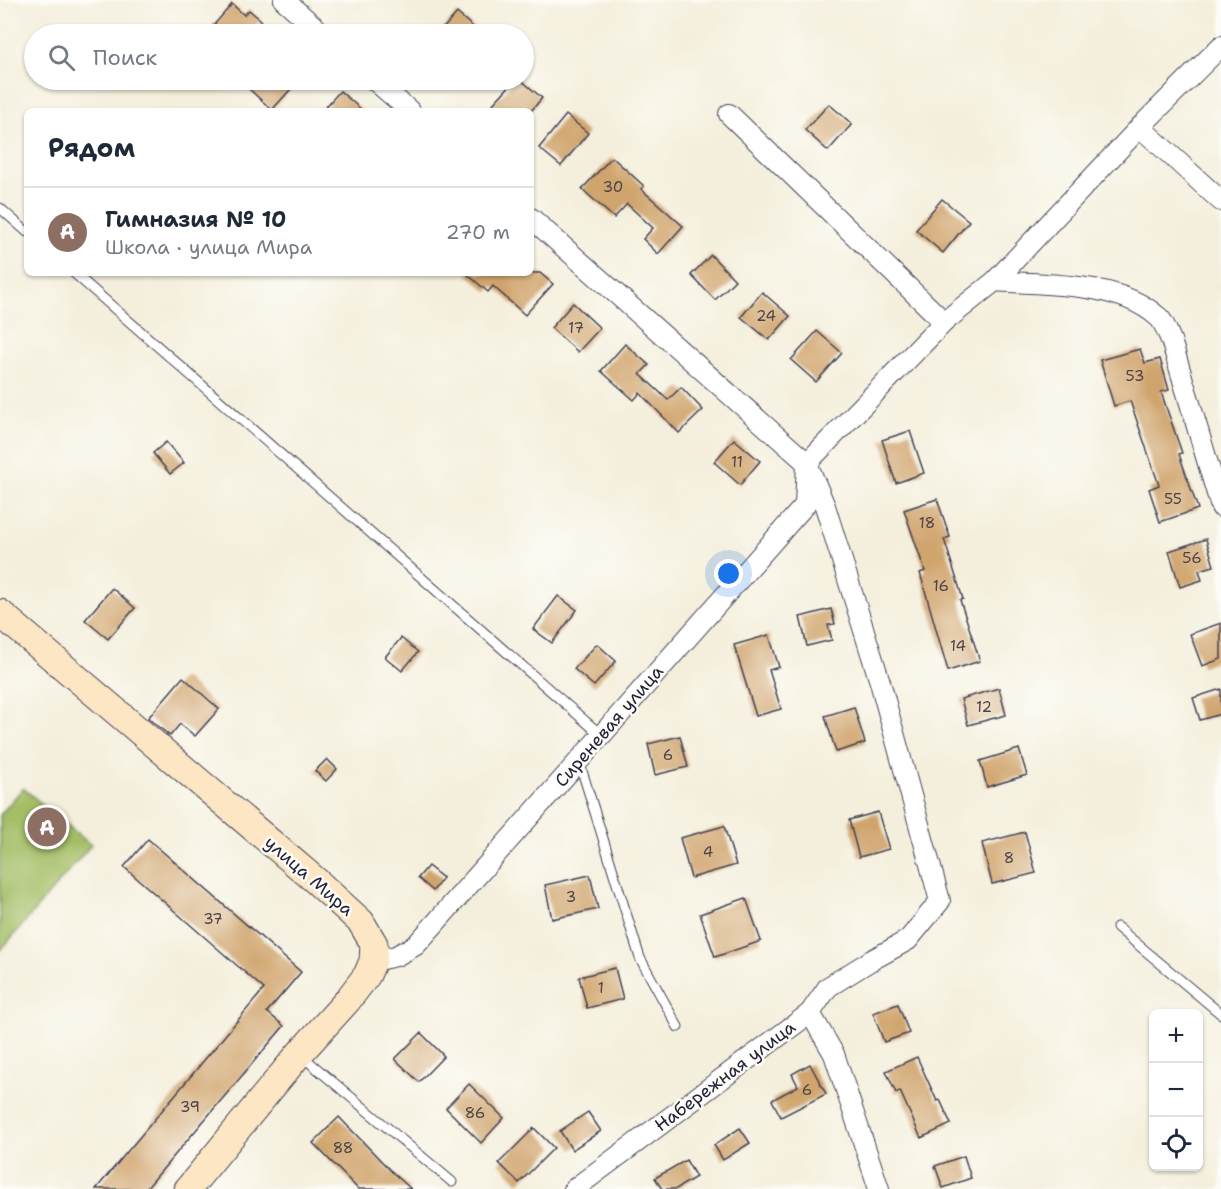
<!DOCTYPE html>
<html lang="ru">
<head>
<meta charset="utf-8">
<style>
	:root { --surface:#fff; --page:#f2f2f3; --text:#1f2937; --muted:#747a83; --line:#e0e1e3; --accent:#0b8043 }
	body { margin:0; font-family:"Shantell Sans",sans-serif; background:var(--page); color:var(--text) }
	.controls { position:absolute; right:18px; bottom:18px; display:grid; overflow:hidden; border-radius:9px; box-shadow:0 2px 4px #0004 }
	.controls button { width:54px; height:54px; display:grid; place-items:center; padding:0; border:0; border-bottom:2px solid var(--line); background:var(--surface); color:var(--text); font:30px sans-serif }
	.you { position:absolute; left:729px; top:574px; width:21px; height:21px; margin:-15px; border:4px solid #fff; border-radius:50%; background:#1a73e8; box-shadow:0 0 0 9px #1a73e833 }
	.badge { display:grid; place-items:center; width:39px; height:39px; border-radius:50%; background:var(--accent); color:#fff; font-size:20px; font-weight:700 }
	.pin { position:absolute; translate:-50% -50%; border:3px solid #fff; box-shadow:0 2px 6px #0006 }
	.list { margin:0; padding:0; list-style:none }
	h2 { display:flex; justify-content:space-between; align-items:center; height:78px; margin:0; padding:0 24px; font-size:26px }
	h2 small { font-size:20px; font-weight:400; color:var(--muted) }
	.list li { display:grid; grid-template-columns:39px 1fr auto; gap:18px; align-items:center; box-sizing:border-box; height:90px; padding:0 24px; border-top:2px solid var(--line) }
	.list b { display:block; font-size:22px; white-space:nowrap }
	.list p { margin:0; font-size:20px; white-space:nowrap; color:var(--muted) }
	.list em { font-size:20px; font-style:normal; color:var(--muted) }
	.icon { flex:none; width:33px; height:33px; fill:none; stroke:currentColor; stroke-width:2; stroke-linecap:round; stroke-linejoin:round }
	.map { position:relative; flex:none; width:1221px; height:1189px; overflow:hidden }
	.search { position:absolute; background:var(--surface); box-shadow:0 2px 4px #0004; left:24px; top:24px; width:510px; height:66px; display:flex; align-items:center; gap:15px; box-sizing:border-box; padding:0 21px; border-radius:33px; color:var(--muted); font-size:22px }
	.panel { position:absolute; background:var(--surface); box-shadow:0 2px 4px #0004; left:24px; top:108px; width:510px; height:168px; border-radius:9px }
	.map>svg:first-child { display:block }
	.green { fill:#a3be65; stroke:#627050; stroke-width:1.5 }
	.building { fill:#d0a46d }
	.lines { fill:none; stroke-linecap:round; stroke-linejoin:round }
	.lane-casing { stroke:#424153; stroke-width:11 }
	.street-casing { stroke:#424153; stroke-width:22 }
	.secondary-casing { stroke:#424153; stroke-width:29 }
	.lane { stroke:#fff; stroke-width:9 }
	.street { stroke:#fff; stroke-width:20 }
	.secondary { stroke:#fce6c4; stroke-width:27 }
	.labels { text-anchor:middle; stroke-width:5; stroke-linejoin:round; paint-order:stroke }
	.number-label { font-size:15px; fill:#4e4248 }
	.street-label { font-size:18px; fill:#22223b; stroke:#fdfcf7 }
</style>
</head>
<body>
<div class="map">
<svg width="1221" height="1189" viewBox="0 0 1221 1189">
	<rect width="100%" height="100%" fill="#fdfcf7"/>
	<filter id="ink" filterUnits="userSpaceOnUse"><feTurbulence type="fractalNoise" baseFrequency=".0167" numOctaves="2"/><feDisplacementMap in="SourceGraphic" scale="12" xChannelSelector="R" yChannelSelector="G"/><feConvolveMatrix kernelMatrix="1 2 1 2 8 2 1 2 1" color-interpolation-filters="sRGB"/></filter>
	<filter id="wash" filterUnits="userSpaceOnUse"><feTurbulence type="fractalNoise" baseFrequency=".008" numOctaves="4" result="noise"/><feDisplacementMap in="SourceGraphic" scale="24" xChannelSelector="R" yChannelSelector="G"/><feGaussianBlur stdDeviation="1.35" result="paint"/><feColorMatrix in="noise" values="0 0 0 0 0 0 0 0 0 0 0 0 0 0 0 0 0 1.4 0 .05"/><feComposite in="paint" operator="in"/></filter>
	<g filter="url(#wash)">
		<rect width="100%" height="100%" fill="#f4efdc"/>
		<path class="green" d="M 23,788 L 91,845 L 0,951 L 0,815 Z"/>
		<g id="blocks">
			<g class="building">
				<path d="M 232,4 L 244,15 L 249,10 L 261,20 L 248,34 L 206,34 Z"/>
				<path d="M 457,13 L 481,34 L 438,34 Z"/>
				<path d="M 256,80 L 299,80 L 272,110 L 248,88 Z"/>
				<path d="M 515,80 L 521,80 L 542,98 L 531,111 L 501,111 L 493,104 Z"/>
				<path d="M 340,91 L 363,111 L 322,111 Z"/>
				<path d="M 829,104 L 852,124 L 828,151 L 805,130 Z"/>
				<path d="M 566,115 L 588,133 L 561,166 L 539,148 Z"/>
				<path d="M 612,157 L 644,186 L 641,189 L 683,226 L 658,254 L 643,239 L 653,228 L 627,204 L 614,218 L 582,189 Z"/>
				<path d="M 942,199 L 969,221 L 943,253 L 916,230 Z"/>
				<path d="M 711,255 L 735,280 L 715,300 L 691,275 Z"/>
				<path d="M 466,273 L 540,273 L 553,284 L 525,315 L 493,286 L 488,292 Z"/>
				<path d="M 762,292 L 790,316 L 769,340 L 741,317 Z"/>
				<path d="M 573,303 L 600,328 L 578,352 L 551,328 Z"/>
				<path d="M 817,331 L 842,353 L 816,382 L 791,360 Z"/>
				<path d="M 625,344 L 649,365 L 640,374 L 668,400 L 681,387 L 703,410 L 679,433 L 640,393 L 634,400 L 601,371 Z"/>
				<path d="M 1140,349 L 1145,363 L 1160,359 L 1169,390 L 1161,392 L 1182,453 L 1179,454 L 1198,509 L 1160,522 L 1149,489 L 1159,485 L 1130,401 L 1114,406 L 1100,360 Z"/>
				<path d="M 910,431 L 924,473 L 896,483 L 882,440 Z"/>
				<path d="M 734,439 L 760,461 L 740,485 L 714,462 Z"/>
				<path d="M 166,442 L 184,463 L 170,474 L 153,453 Z"/>
				<path d="M 937,499 L 950,537 L 944,539 L 963,599 L 960,600 L 980,661 L 948,671 L 920,573 L 925,571 L 904,510 Z"/>
				<path d="M 1206,539 L 1214,566 L 1199,570 L 1202,580 L 1180,587 L 1169,551 Z"/>
				<path d="M 112,588 L 135,608 L 108,639 L 85,620 Z"/>
				<path d="M 558,596 L 577,610 L 552,643 L 533,629 Z"/>
				<path d="M 831,609 L 835,624 L 828,625 L 832,640 L 807,646 L 800,617 Z"/>
				<path d="M 1221,623 L 1221,659 L 1202,666 L 1190,634 Z"/>
				<path d="M 769,635 L 779,667 L 769,670 L 781,709 L 756,716 L 734,645 Z"/>
				<path d="M 401,638 L 418,652 L 402,671 L 385,657 Z"/>
				<path d="M 597,644 L 616,661 L 594,686 L 574,669 Z"/>
				<path d="M 183,677 L 219,709 L 195,736 L 180,724 L 170,736 L 148,718 Z"/>
				<path d="M 999,688 L 1006,715 L 968,725 L 961,699 Z"/>
				<path d="M 1221,689 L 1221,714 L 1200,720 L 1193,698 Z"/>
				<path d="M 854,707 L 865,743 L 836,752 L 825,716 Z"/>
				<path d="M 680,736 L 688,767 L 655,775 L 648,744 Z"/>
				<path d="M 1019,749 L 1027,775 L 987,787 L 980,761 Z"/>
				<path d="M 327,759 L 337,769 L 326,781 L 315,771 Z"/>
				<path d="M 878,812 L 889,849 L 859,857 L 849,820 Z"/>
				<path d="M 724,826 L 736,865 L 691,878 L 680,838 Z"/>
				<path d="M 1025,832 L 1036,873 L 992,884 L 982,843 Z"/>
				<path d="M 148,839 L 301,972 L 267,1012 L 284,1026 L 146,1189 L 96,1189 L 264,989 L 124,867 Z"/>
				<path d="M 428,866 L 443,878 L 433,891 L 418,878 Z"/>
				<path d="M 590,875 L 598,909 L 552,919 L 545,885 Z"/>
				<path d="M 746,898 L 761,941 L 715,957 L 700,914 Z"/>
				<path d="M 615,968 L 623,999 L 587,1008 L 579,977 Z"/>
				<path d="M 898,1004 L 909,1033 L 884,1042 L 873,1013 Z"/>
				<path d="M 421,1033 L 444,1056 L 419,1082 L 395,1059 Z"/>
				<path d="M 917,1057 L 937,1101 L 940,1100 L 951,1124 L 921,1138 L 900,1091 L 896,1093 L 886,1071 Z"/>
				<path d="M 810,1064 L 826,1094 L 781,1117 L 772,1100 L 798,1086 L 792,1074 Z"/>
				<path d="M 469,1084 L 504,1118 L 481,1143 L 446,1108 Z"/>
				<path d="M 588,1112 L 601,1131 L 572,1150 L 560,1131 Z"/>
				<path d="M 339,1117 L 390,1170 L 411,1189 L 358,1189 L 313,1143 Z"/>
				<path d="M 534,1128 L 554,1148 L 519,1183 L 499,1163 Z"/>
				<path d="M 740,1128 L 750,1143 L 723,1160 L 714,1145 Z"/>
				<path d="M 964,1156 L 971,1178 L 943,1188 L 935,1166 Z"/>
				<path d="M 686,1160 L 696,1177 L 676,1189 L 662,1189 L 655,1178 Z"/>
			</g>
		</g>
	</g>
	<g filter="url(#ink)">
		<use href="#blocks" fill-opacity="0" stroke="#424153" stroke-width="1.5"/>
		<g class="lines">
			<g class="lane-casing">
				<g id="lane">
					<path d="M 0,208 L 27,232"/>
					<path d="M 74,273 L 601,735"/>
					<path d="M 579,761 L 640,958 L 678,1027"/>
					<path d="M 1117,927 L 1221,1014"/>
					<path d="M 302,1056 L 452,1182"/>
				</g>
			</g>
			<g class="street-casing">
				<g id="street">
					<path d="M 284,0 L 323,34"/>
					<path d="M 374,80 L 410,111"/>
					<path d="M 729,114 L 944,322"/>
					<path d="M 1140,127 L 1221,201"/>
					<path d="M 995,281 C 1045,285 1117,281 1157,316 C 1164,321 1167,332 1171,340 L 1221,507"/>
					<path d="M 373,961 L 396,956 L 416,945 L 805,505 L 807,463 L 531,218"/>
					<path d="M 810,1013 L 834,1054 L 879,1189"/>
					<path d="M 574,1189 L 810,1013 L 828,987 L 870,961 L 908,940 L 940,901 L 880,682 L 825,506 L 807,463 L 944,322 L 995,281 L 1140,127 L 1221,46"/>
				</g>
			</g>
			<g class="secondary-casing">
				<path id="secondary" d="M 0,613 L 315,880 L 361,922 L 374,944 L 373,961 L 367,975 L 347,1001 L 299,1054 L 188,1189"/>
			</g>
			<use href="#lane" class="lane"/>
			<use href="#street" class="street"/>
			<use href="#secondary" class="secondary"/>
		</g>
	</g>
	<g class="labels">
		<g class="number-label">
			<text x="613" y="192">30</text>
			<text x="766" y="321">24</text>
			<text x="576" y="333">17</text>
			<text x="1135" y="381">53</text>
			<text x="737" y="467">11</text>
			<text x="1173" y="504">55</text>
			<text x="927" y="528">18</text>
			<text x="1192" y="563">56</text>
			<text x="941" y="591">16</text>
			<text x="958" y="651">14</text>
			<text x="984" y="712">12</text>
			<text x="668" y="760">6</text>
			<text x="708" y="857">4</text>
			<text x="1009" y="863">8</text>
			<text x="571" y="902">3</text>
			<text x="213" y="924">37</text>
			<text x="601" y="993">1</text>
			<text x="807" y="1095">6</text>
			<text x="190" y="1112">39</text>
			<text x="475" y="1118">86</text>
			<text x="343" y="1153">88</text>
		</g>
		<g class="street-label">
			<text transform="translate(609 726) rotate(-49)" y="6">Сиреневая улица</text>
			<text transform="translate(309 876) rotate(41)" y="6">улица Мира</text>
			<text transform="translate(725 1076) rotate(-37)" y="6">Набережная улица</text>
		</g>
	</g>
</svg>
<div class="controls">
<button>+</button>
<button>−</button>
<button><svg class="icon" aria-label="locate" viewBox="0 0 24 24"><circle cx="12" cy="12" r="6"/><path d="M12 2v4M12 18v4M2 12h4M18 12h4"/></svg></button>
</div>
<div class="you"></div>
<div class="pin badge" style="left:47px;top:827px;background:#8d6e63">A</div>
<div class="search"><svg class="icon" aria-label="search" viewBox="0 0 24 24"><circle cx="10" cy="10" r="6"/><path d="M15 15l6 6"/></svg>Поиск</div>
<section class="panel">
<h2>Рядом<small></small></h2>
<ul class="list">
<li><span class="badge" style="background:#8d6e63">A</span><div><b>Гимназия № 10</b><p>Школа · улица Мира</p></div><em>270 m</em></li>
</ul>
</section>
</div>
</body>
</html>
